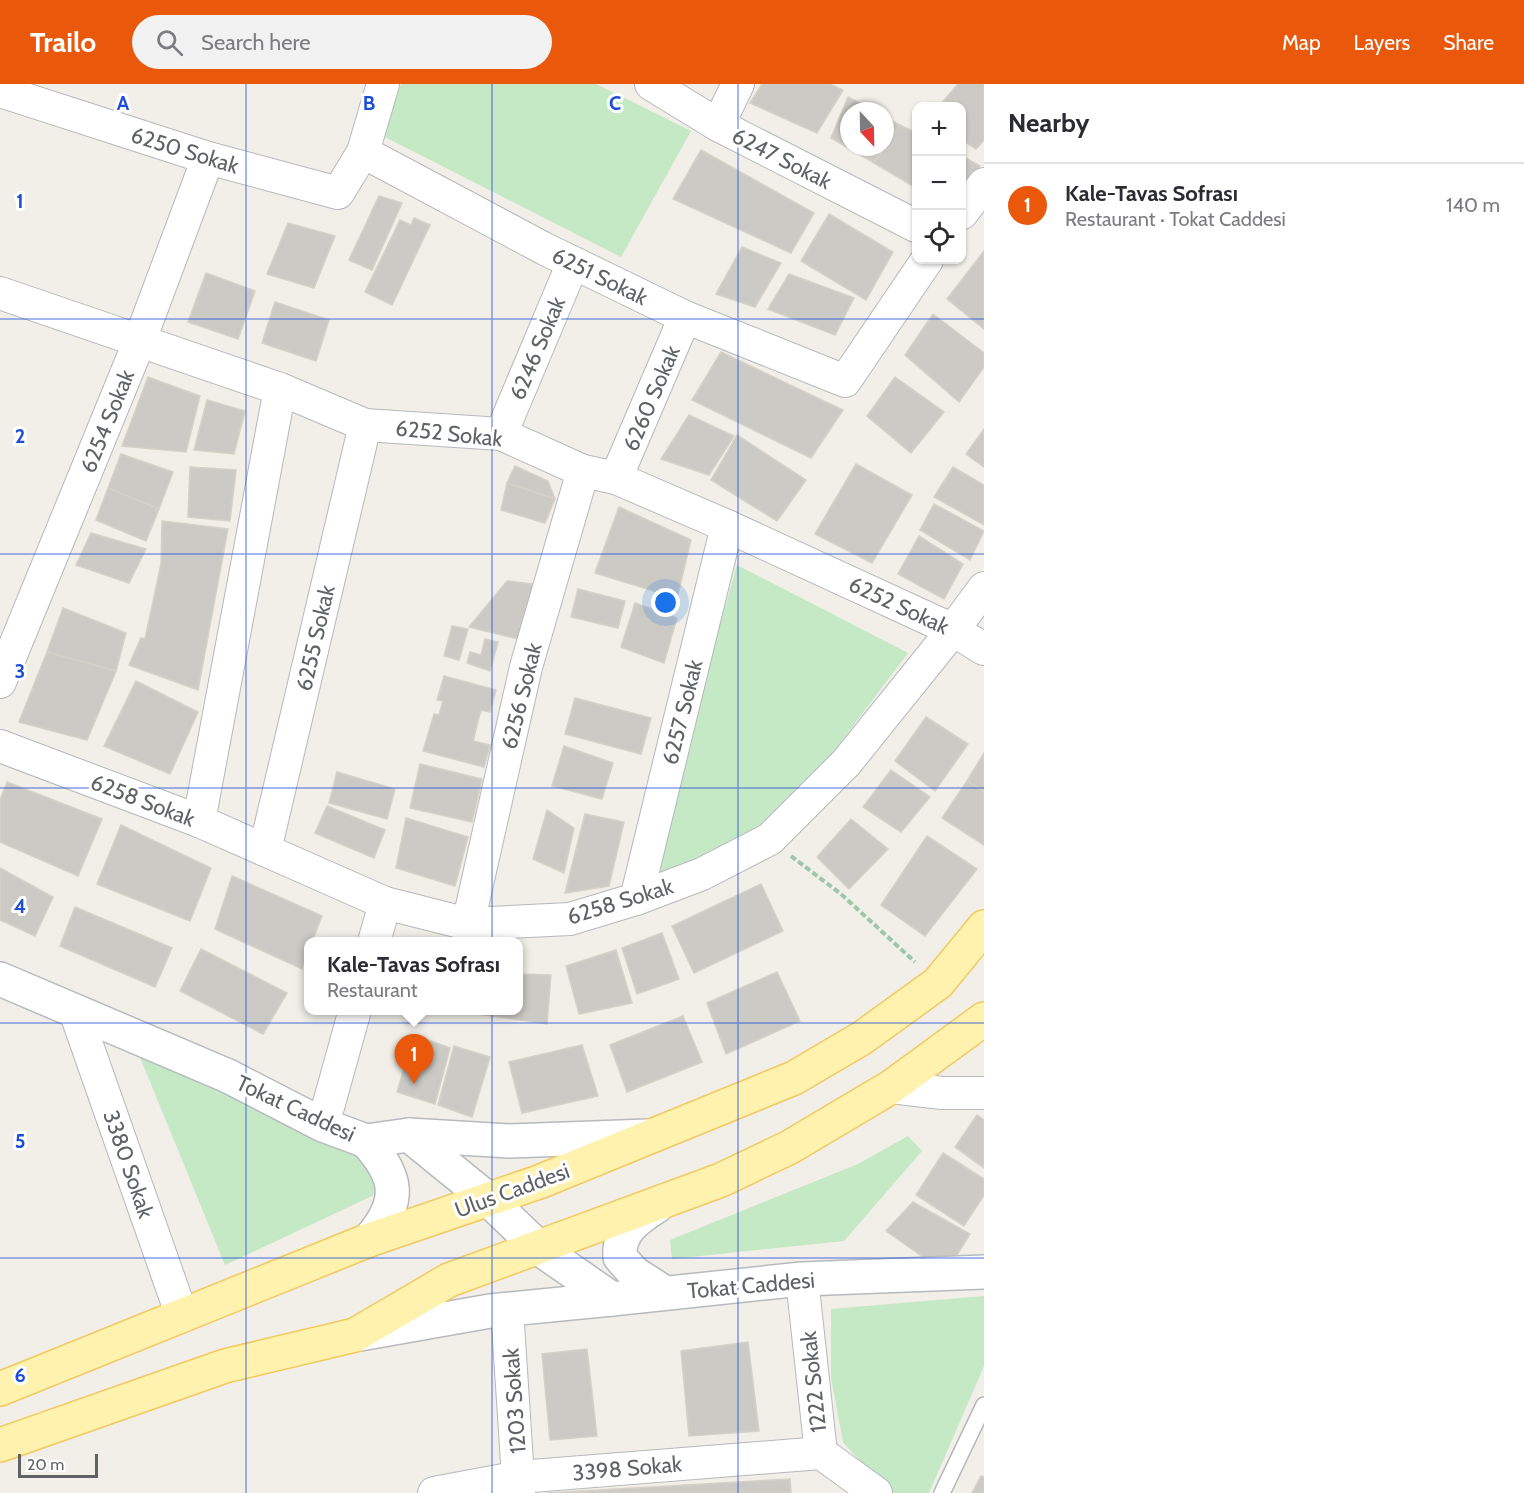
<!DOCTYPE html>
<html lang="en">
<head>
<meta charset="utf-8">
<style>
	:root { --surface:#fff; --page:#f2f2f3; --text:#2b2b33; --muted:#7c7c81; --line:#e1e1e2; --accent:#ea580c }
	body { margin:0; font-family:Cabin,sans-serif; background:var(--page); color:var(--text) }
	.controls { position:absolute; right:18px; top:18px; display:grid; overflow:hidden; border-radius:12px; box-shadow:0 2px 4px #0004 }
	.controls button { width:54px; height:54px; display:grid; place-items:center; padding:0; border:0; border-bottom:2px solid var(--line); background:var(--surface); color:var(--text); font:30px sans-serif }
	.compass { position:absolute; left:840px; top:18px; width:54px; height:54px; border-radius:50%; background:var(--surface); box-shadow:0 2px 4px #0004; rotate:158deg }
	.scale { position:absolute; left:18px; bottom:15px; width:80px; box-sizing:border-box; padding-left:6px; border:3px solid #5f6368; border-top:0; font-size:16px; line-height:21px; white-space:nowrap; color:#5f6368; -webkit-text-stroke:4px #fff; paint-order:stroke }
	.you { position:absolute; left:666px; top:519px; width:21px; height:21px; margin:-15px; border:4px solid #fff; border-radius:50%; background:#1a73e8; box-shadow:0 0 0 9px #1a73e833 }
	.badge { display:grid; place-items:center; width:39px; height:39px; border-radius:50%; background:var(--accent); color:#fff; font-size:20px; font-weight:700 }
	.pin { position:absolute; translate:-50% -50px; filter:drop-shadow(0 2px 3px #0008) }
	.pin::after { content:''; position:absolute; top:32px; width:21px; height:18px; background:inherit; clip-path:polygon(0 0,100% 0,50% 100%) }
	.popup { position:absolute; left:304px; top:853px; width:219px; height:78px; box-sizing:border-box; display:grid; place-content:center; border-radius:12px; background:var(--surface); filter:drop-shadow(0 2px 4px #0005); font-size:20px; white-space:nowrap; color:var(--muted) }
	.popup b { font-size:22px; color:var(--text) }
	.popup::after { content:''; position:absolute; left:50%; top:100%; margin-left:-12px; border:12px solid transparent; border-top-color:var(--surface) }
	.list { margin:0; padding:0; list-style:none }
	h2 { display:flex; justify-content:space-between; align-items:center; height:78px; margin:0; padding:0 24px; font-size:26px }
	h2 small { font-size:20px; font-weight:400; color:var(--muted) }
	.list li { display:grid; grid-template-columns:39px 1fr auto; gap:18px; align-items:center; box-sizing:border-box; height:84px; padding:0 24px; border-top:2px solid var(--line) }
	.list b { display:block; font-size:22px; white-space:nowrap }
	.list p { margin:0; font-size:20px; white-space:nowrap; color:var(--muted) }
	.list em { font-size:20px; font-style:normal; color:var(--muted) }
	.icon { flex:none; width:33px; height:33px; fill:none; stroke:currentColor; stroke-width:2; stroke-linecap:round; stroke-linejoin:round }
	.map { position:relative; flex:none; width:984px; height:1409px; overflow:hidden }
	header { display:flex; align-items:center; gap:36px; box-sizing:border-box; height:84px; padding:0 30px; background:var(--accent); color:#fff }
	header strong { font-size:28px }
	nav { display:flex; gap:33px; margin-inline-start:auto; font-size:21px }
	.search { width:420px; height:54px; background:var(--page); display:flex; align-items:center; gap:15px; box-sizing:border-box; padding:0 21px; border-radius:33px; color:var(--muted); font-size:22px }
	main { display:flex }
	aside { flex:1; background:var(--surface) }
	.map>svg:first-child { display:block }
	.green { fill:#c5e8c5 }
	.building { fill:#cccac5; stroke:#d6d1c6; stroke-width:1.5 }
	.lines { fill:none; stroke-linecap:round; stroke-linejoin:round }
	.lane-casing { stroke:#b5b8bc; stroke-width:18 }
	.street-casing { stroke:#b5b8bc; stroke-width:34 }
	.secondary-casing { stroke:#b6babf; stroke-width:36 }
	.primary-casing { stroke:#f2c960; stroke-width:36 }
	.path { stroke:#9cc7a9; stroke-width:4; stroke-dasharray:6 3; stroke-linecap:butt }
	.lane { stroke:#fff; stroke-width:15 }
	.street { stroke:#fff; stroke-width:32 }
	.secondary { stroke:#fff; stroke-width:33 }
	.primary { stroke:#fff2af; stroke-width:33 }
	.grid { fill:none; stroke:#1d4ed8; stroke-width:1.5; stroke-opacity:0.55 }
	.labels { text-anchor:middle; stroke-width:6; stroke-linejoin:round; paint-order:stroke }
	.street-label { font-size:22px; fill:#5f6368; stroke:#fff }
	.grid-label { font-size:20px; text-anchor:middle; font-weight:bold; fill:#1d4ed8; stroke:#fff; stroke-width:6; stroke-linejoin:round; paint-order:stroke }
</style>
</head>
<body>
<header>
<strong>Trailo</strong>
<div class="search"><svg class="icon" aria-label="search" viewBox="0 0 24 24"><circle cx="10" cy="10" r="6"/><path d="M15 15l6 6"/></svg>Search here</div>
<nav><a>Map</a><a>Layers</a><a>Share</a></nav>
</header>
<main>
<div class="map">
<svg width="984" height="1409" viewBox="0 0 984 1409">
	<rect width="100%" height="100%" fill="#f1efe8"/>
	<g class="green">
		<path d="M 401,0 L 596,0 L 691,47 L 621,173 L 381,51 Z"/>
		<path d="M 737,481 L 908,569 L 831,671 L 762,741 L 665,796 L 653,772 Z"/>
		<path d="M 135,961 L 350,1061 L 380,1102 L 372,1112 L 225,1181 Z"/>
		<path d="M 908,1052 L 922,1067 L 844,1157 L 672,1175 L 670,1156 L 858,1080 Z"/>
		<path d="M 984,1212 L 984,1282 L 929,1409 L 891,1409 L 879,1399 L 843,1358 L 831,1294 L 831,1225 Z"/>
	</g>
	<g class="building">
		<path d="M 762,0 L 830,0 L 843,6 L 817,49 L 750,19 Z"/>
		<path d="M 958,0 L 984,0 L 984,56 L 976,65 L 962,56 L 962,22 L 939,22 Z"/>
		<path d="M 848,13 L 875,27 L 849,27 L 849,63 L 885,63 L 874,79 L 831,54 Z"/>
		<path d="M 885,33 L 900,41 L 885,63 Z"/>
		<path d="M 900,41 L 916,49 L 916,104 L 874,79 Z"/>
		<path d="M 701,66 L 814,129 L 791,169 L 673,115 Z"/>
		<path d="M 962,72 L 980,82 L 962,107 Z"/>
		<path d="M 379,112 L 402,119 L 372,186 L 349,176 Z"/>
		<path d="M 829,130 L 893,168 L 866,216 L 801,177 Z"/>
		<path d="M 414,134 L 430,141 L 392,221 L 365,208 L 400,136 L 411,141 Z"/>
		<path d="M 288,139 L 335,152 L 314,204 L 267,190 Z"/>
		<path d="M 742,163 L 781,179 L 755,223 L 716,210 Z"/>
		<path d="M 984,167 L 984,245 L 947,215 Z"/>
		<path d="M 206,189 L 255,207 L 238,255 L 188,238 Z"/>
		<path d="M 789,190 L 854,214 L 835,251 L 768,225 Z"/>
		<path d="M 275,218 L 329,236 L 316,277 L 262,259 Z"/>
		<path d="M 933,230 L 984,269 L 984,283 L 959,318 L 905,271 Z"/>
		<path d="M 721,268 L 843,326 L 811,374 L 692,316 Z"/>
		<path d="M 148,293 L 200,312 L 186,368 L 122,362 Z"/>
		<path d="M 895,293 L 944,328 L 911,369 L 867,332 Z"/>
		<path d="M 207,316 L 245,327 L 234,370 L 194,366 Z"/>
		<path d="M 689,331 L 734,352 L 709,391 L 661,375 Z"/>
		<path d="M 984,345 L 984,383 L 966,370 Z"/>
		<path d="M 737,351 L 806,396 L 777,437 L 711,396 Z"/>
		<path d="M 121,370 L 173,388 L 159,425 L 108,404 Z"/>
		<path d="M 856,380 L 912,411 L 872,479 L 815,450 Z"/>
		<path d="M 515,382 L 548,397 L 555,415 L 507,399 Z"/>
		<path d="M 190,383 L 236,386 L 230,437 L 188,433 Z"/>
		<path d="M 953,383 L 984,401 L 984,441 L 934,413 Z"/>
		<path d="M 507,399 L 555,415 L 545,439 L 501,426 Z"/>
		<path d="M 108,404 L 159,425 L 146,457 L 96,436 Z"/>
		<path d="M 934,420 L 984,447 L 970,476 L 920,446 Z"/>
		<path d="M 619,423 L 691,456 L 677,514 L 595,489 Z"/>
		<path d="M 162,437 L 228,445 L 198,606 L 129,581 L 141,554 L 145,555 L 161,480 Z"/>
		<path d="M 91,449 L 146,465 L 129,499 L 76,481 Z"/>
		<path d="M 919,452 L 963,480 L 944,515 L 898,490 Z"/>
		<path d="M 507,497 L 540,501 L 526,557 L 469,543 Z"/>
		<path d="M 578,505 L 625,517 L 618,544 L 571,533 Z"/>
		<path d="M 635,519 L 677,534 L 664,579 L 621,563 Z"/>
		<path d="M 63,524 L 126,549 L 116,587 L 47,568 Z"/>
		<path d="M 452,542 L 468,545 L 459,576 L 444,572 Z"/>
		<path d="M 485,555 L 498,558 L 490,587 L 467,579 L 470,568 L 481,571 Z"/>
		<path d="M 47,568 L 116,587 L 87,656 L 19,638 Z"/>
		<path d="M 444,592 L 496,606 L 490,628 L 481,626 L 473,657 L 490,661 L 484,683 L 423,667 L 434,630 L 439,631 L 443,617 L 437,616 Z"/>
		<path d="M 136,597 L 198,628 L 170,690 L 104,662 Z"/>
		<path d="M 575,614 L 651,634 L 641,670 L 565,650 Z"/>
		<path d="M 926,633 L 968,660 L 935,707 L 895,677 Z"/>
		<path d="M 564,662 L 613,679 L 602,715 L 552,702 Z"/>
		<path d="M 984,669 L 984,707 L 967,697 Z"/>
		<path d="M 420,680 L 482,695 L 472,738 L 410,724 Z"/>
		<path d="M 891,686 L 930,713 L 901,748 L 863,723 Z"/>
		<path d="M 337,688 L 395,705 L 387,735 L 329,719 Z"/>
		<path d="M 967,697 L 984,707 L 984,761 L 942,734 Z"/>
		<path d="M 7,698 L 102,735 L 78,792 L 0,758 L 0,716 Z"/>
		<path d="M 327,722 L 385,746 L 374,774 L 315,749 Z"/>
		<path d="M 547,726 L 574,744 L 564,789 L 533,775 Z"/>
		<path d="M 585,730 L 624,738 L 609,802 L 565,809 Z"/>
		<path d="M 406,734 L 468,753 L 455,802 L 396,784 Z"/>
		<path d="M 851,735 L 888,765 L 849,805 L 817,773 Z"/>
		<path d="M 121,741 L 211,784 L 190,837 L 97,800 Z"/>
		<path d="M 927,752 L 977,785 L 925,852 L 881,821 Z"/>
		<path d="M 0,784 L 53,813 L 35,852 L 0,836 Z"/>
		<path d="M 232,792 L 322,832 L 312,858 L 309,858 L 302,885 L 215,845 Z"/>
		<path d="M 761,800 L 783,847 L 694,889 L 672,842 Z"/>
		<path d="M 75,823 L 172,864 L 155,903 L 60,862 Z"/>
		<path d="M 662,849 L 679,895 L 637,910 L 622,864 Z"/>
		<path d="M 201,865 L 287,909 L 263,950 L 180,907 Z"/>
		<path d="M 616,866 L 632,919 L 579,930 L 566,882 Z"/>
		<path d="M 777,888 L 800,937 L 726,970 L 707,919 Z"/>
		<path d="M 519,890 L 551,891 L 547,940 L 451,926 L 519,926 Z"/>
		<path d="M 683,932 L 702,978 L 627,1008 L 610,961 Z"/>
		<path d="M 414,951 L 450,964 L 435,1020 L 397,1008 Z"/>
		<path d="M 582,961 L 598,1012 L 522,1029 L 509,978 Z"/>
		<path d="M 454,962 L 490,973 L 472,1033 L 438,1021 Z"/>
		<path d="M 977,1031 L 984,1036 L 984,1084 L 955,1063 Z"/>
		<path d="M 943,1069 L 984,1095 L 984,1111 L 964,1142 L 916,1111 Z"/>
		<path d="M 913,1118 L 970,1150 L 954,1176 L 926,1175 L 886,1147 Z"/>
		<path d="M 748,1258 L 759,1347 L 689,1352 L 681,1267 Z"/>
		<path d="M 587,1265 L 597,1352 L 550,1356 L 542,1270 Z"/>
		<path d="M 981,1392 L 984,1393 L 984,1409 L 972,1409 Z"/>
		<path d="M 790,1395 L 791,1409 L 547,1409 Z"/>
	</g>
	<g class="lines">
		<g class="lane-casing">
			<path id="lane" d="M 942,1409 L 984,1321"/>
		</g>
		<g class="street-casing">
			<g id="street">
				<path d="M 651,0 L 718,41 L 916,142"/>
				<path d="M 0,7 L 208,74 L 338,109 L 363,68 L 383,0"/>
				<path d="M 718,41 L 738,0"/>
				<path d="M 363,68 L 545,165 L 685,233 L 845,297 L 927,176"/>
				<path d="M 962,129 L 984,100"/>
				<path d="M 0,209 L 280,305 L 365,341 L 501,350 L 583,387 L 616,394 L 727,442 L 953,546 L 984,565"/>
				<path d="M 501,350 L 573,179"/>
				<path d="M 616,394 L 685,233"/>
				<path d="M 0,598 L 140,256 L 208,74"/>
				<path d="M 0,662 L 199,737 L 385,819 L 468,840 L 570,835 L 636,815 L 702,790 L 770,755 L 846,679 L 953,546 L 984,504"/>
				<path d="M 199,737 L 280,305"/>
				<path d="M 265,766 L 365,341"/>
				<path d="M 636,815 L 727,442"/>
				<path d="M 468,840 L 526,583 L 583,387"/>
				<path d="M 374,858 L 385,819"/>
				<path d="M 75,927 L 182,1232"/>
				<path d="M 891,1003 L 942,1009 L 984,1009"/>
				<path d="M 323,1041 L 355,926"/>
				<path d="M 802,1195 L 821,1369 L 876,1409"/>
				<path d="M 507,1225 L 519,1409"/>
				<path d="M 434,1409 L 519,1393 L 821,1369"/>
			</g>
		</g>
		<g class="secondary-casing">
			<g id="secondary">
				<path d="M 0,895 L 228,992 L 323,1041 L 366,1057 L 409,1051 L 489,1116 L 540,1165 L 612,1215 L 802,1195 L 984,1188"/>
				<path d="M 409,1051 L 510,1057 L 648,1052"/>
				<path d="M 366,1057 C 399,1093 402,1118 369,1156"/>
				<path d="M 657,1122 C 637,1135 618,1147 620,1173 L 634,1189 L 665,1209"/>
				<path d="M 360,1250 L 490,1227 L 612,1215"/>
			</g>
		</g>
		<g class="primary-casing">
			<g id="primary">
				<path d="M 0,1305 L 369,1156 L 539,1098 L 794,994 L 862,954 L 938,899 L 984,843"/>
				<path d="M 0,1361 L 225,1282 L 355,1251 L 449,1196 L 721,1096 L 790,1063 L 891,1003 L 984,935"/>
			</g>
		</g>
		<path class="path" d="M 791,772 L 841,810 L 915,878"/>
		<use href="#lane" class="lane"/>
		<use href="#street" class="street"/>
		<use href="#secondary" class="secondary"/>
		<use href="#primary" class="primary"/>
	</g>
	<path class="grid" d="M 246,0 L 246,1409M 492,0 L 492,1409M 738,0 L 738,1409M 0,235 L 984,235M 0,470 L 984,470M 0,704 L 984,704M 0,939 L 984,939M 0,1174 L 984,1174"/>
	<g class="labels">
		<g class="street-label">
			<text transform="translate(185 66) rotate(17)" y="8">6250 Sokak</text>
			<text transform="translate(782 74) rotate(27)" y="8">6247 Sokak</text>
			<text transform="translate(600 192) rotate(26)" y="8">6251 Sokak</text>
			<text transform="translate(537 264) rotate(-67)" y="8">6246 Sokak</text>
			<text transform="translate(651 314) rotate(-67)" y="8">6260 Sokak</text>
			<text transform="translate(107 337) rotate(-68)" y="8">6254 Sokak</text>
			<text transform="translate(449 349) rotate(6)" y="8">6252 Sokak</text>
			<text transform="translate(899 521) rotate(25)" y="8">6252 Sokak</text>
			<text transform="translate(315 554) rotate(-77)" y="8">6255 Sokak</text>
			<text transform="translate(521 612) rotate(-76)" y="8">6256 Sokak</text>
			<text transform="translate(682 628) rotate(-76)" y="8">6257 Sokak</text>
			<text transform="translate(143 716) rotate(21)" y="8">6258 Sokak</text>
			<text transform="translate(620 817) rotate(-17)" y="8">6258 Sokak</text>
			<text transform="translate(296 1024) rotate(25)" y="8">Tokat Caddesi</text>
			<text transform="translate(129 1080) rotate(71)" y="8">3380 Sokak</text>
			<text transform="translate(512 1106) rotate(-20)" y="8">Ulus Caddesi</text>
			<text transform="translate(751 1201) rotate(-5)" y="8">Tokat Caddesi</text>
			<text transform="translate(813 1298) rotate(-96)" y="8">1222 Sokak</text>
			<text transform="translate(514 1317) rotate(-94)" y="8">1203 Sokak</text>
			<text transform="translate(627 1384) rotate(-5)" y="8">3398 Sokak</text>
		</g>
	</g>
	<g class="grid-label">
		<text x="123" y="26">A</text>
		<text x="369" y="26">B</text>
		<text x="615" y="26">C</text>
		<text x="20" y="124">1</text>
		<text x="20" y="359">2</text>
		<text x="20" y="594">3</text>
		<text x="20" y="829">4</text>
		<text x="20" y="1064">5</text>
		<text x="20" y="1298">6</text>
	</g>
</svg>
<div class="controls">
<button>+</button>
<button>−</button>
<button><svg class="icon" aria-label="locate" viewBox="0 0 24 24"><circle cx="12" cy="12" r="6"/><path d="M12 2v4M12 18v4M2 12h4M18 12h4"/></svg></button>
</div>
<svg class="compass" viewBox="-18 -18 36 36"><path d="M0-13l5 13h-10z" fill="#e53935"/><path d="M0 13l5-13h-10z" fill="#7c7c81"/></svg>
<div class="scale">20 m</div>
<div class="you"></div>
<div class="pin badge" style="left:414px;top:1000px">1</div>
<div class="popup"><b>Kale-Tavas Sofrası</b>Restaurant</div>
</div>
<aside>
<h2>Nearby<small></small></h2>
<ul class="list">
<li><span class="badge">1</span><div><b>Kale-Tavas Sofrası</b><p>Restaurant · Tokat Caddesi</p></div><em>140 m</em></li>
</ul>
</aside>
</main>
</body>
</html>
